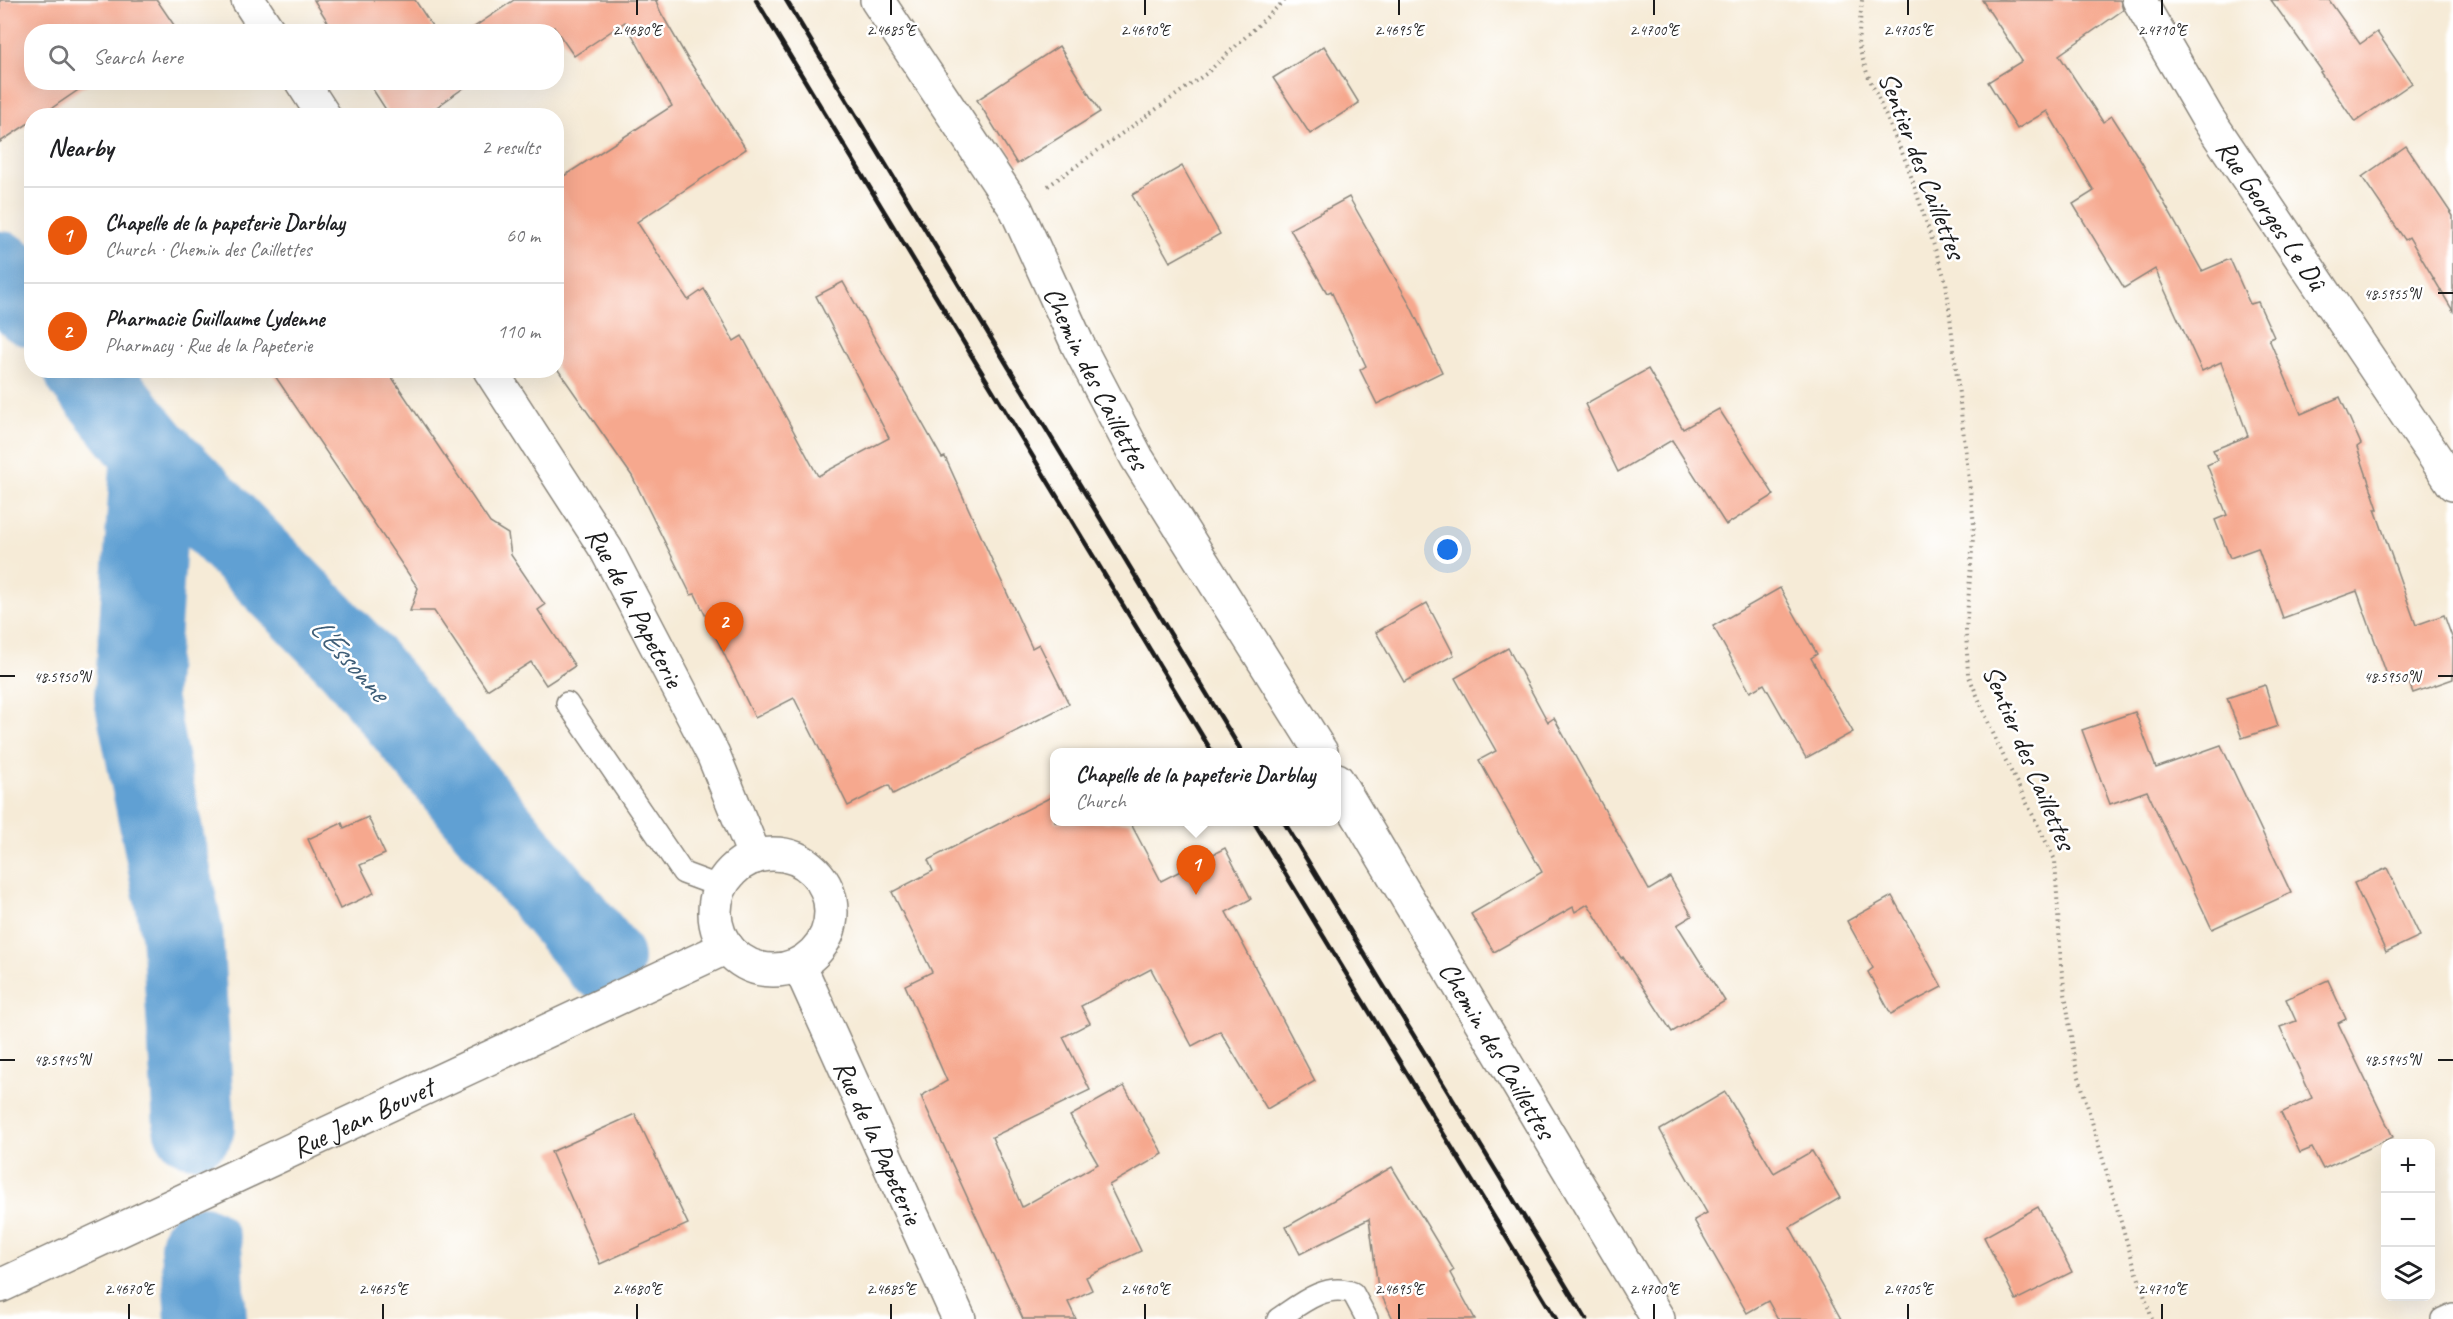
<!DOCTYPE html>
<html lang="en">
<head>
<meta charset="utf-8">
<style>
	:root { --surface:#fff; --page:#f6f6f6; --text:#202124; --muted:#757577; --line:#e0e0e0; --accent:#ea580c }
	body { margin:0; font-family:Caveat,sans-serif; background:var(--page); color:var(--text) }
	.controls { position:absolute; right:18px; bottom:18px; display:grid; overflow:hidden; border-radius:12px; box-shadow:0 6px 24px #0002 }
	.controls button { width:54px; height:54px; display:grid; place-items:center; padding:0; border:0; border-bottom:2px solid var(--line); background:var(--surface); color:var(--text); font:30px sans-serif }
	.you { position:absolute; left:1448px; top:550px; width:21px; height:21px; margin:-15px; border:4px solid #fff; border-radius:50%; background:#1a73e8; box-shadow:0 0 0 9px #1a73e833 }
	.badge { display:grid; place-items:center; width:39px; height:39px; border-radius:50%; background:var(--accent); color:#fff; font-size:20px; font-weight:700 }
	.pin { position:absolute; translate:-50% -50px; filter:drop-shadow(0 2px 3px #0008) }
	.pin::after { content:''; position:absolute; top:32px; width:21px; height:18px; background:inherit; clip-path:polygon(0 0,100% 0,50% 100%) }
	.popup { position:absolute; left:1050px; top:748px; width:291px; height:78px; box-sizing:border-box; display:grid; place-content:center; border-radius:12px; background:var(--surface); filter:drop-shadow(0 2px 4px #0005); font-size:20px; white-space:nowrap; color:var(--muted) }
	.popup b { font-size:22px; color:var(--text) }
	.popup::after { content:''; position:absolute; left:50%; top:100%; margin-left:-12px; border:12px solid transparent; border-top-color:var(--surface) }
	.list { margin:0; padding:0; list-style:none }
	h2 { display:flex; justify-content:space-between; align-items:center; height:78px; margin:0; padding:0 24px; font-size:26px }
	h2 small { font-size:20px; font-weight:400; color:var(--muted) }
	.list li { display:grid; grid-template-columns:39px 1fr auto; gap:18px; align-items:center; box-sizing:border-box; height:96px; padding:0 24px; border-top:2px solid var(--line) }
	.list b { display:block; font-size:22px; white-space:nowrap }
	.list p { margin:0; font-size:20px; white-space:nowrap; color:var(--muted) }
	.list em { font-size:20px; font-style:normal; color:var(--muted) }
	.icon { flex:none; width:33px; height:33px; fill:none; stroke:currentColor; stroke-width:2; stroke-linecap:round; stroke-linejoin:round }
	.map { position:relative; flex:none; width:2453px; height:1319px; overflow:hidden }
	.search { position:absolute; background:var(--surface); box-shadow:0 6px 24px #0002; left:24px; top:24px; width:540px; height:66px; display:flex; align-items:center; gap:15px; box-sizing:border-box; padding:0 21px; border-radius:24px; color:var(--muted); font-size:22px }
	.panel { position:absolute; background:var(--surface); box-shadow:0 6px 24px #0002; left:24px; top:108px; width:540px; height:270px; border-radius:24px }
	.map>svg:first-child { display:block }
	.lines { fill:none; stroke-linecap:round; stroke-linejoin:round }
	.river { stroke:#61a0d3; stroke-width:82 }
	.building { fill:#f6a88e }
	.lane-casing { stroke:#89847a; stroke-width:24 }
	.street-casing { stroke:#89847a; stroke-width:36 }
	.secondary-casing { stroke:#89847a; stroke-width:36 }
	.path { stroke:#89847a; stroke-width:4; stroke-dasharray:1.5 4.5; stroke-linecap:butt }
	.lane { stroke:#fff; stroke-width:21 }
	.street { stroke:#fff; stroke-width:33 }
	.secondary { stroke:#fff; stroke-width:33 }
	.rail { stroke:#1c1c1c; stroke-width:4.5 }
	.ticks { fill:none; stroke:#1c1c1c; stroke-width:2 }
	.labels { text-anchor:middle; stroke-width:5; stroke-linejoin:round; paint-order:stroke }
	.street-label { font-size:28px; fill:#1c1c1c; stroke:#fff }
	.water-label { font-size:30px; font-style:italic; fill:#3e5e78; stroke:#fff }
	.ticks-label { font-size:15px; text-anchor:middle; fill:#1c1c1c; stroke:#fff; stroke-width:5; stroke-linejoin:round; paint-order:stroke }
</style>
</head>
<body>
<div class="map">
<svg width="2453" height="1319" viewBox="0 0 2453 1319">
	<rect width="100%" height="100%" fill="#fff"/>
	<filter id="ink" filterUnits="userSpaceOnUse"><feTurbulence type="fractalNoise" baseFrequency=".0167" numOctaves="2"/><feDisplacementMap in="SourceGraphic" scale="12" xChannelSelector="R" yChannelSelector="G"/><feConvolveMatrix kernelMatrix="1 2 1 2 8 2 1 2 1" color-interpolation-filters="sRGB"/></filter>
	<filter id="wash" filterUnits="userSpaceOnUse"><feTurbulence type="fractalNoise" baseFrequency=".008" numOctaves="4" result="noise"/><feDisplacementMap in="SourceGraphic" scale="24" xChannelSelector="R" yChannelSelector="G"/><feGaussianBlur stdDeviation="1.35" result="paint"/><feColorMatrix in="noise" values="0 0 0 0 0 0 0 0 0 0 0 0 0 0 0 0 0 1.4 0 .05"/><feComposite in="paint" operator="in"/></filter>
	<g filter="url(#wash)">
		<rect width="100%" height="100%" fill="#f6ebd7"/>
		<g class="lines">
			<g class="river">
				<path d="M 0,272 L 10,280 L 32,306"/>
				<path d="M 85,370 L 152,453 L 354,659 L 603,959"/>
				<path d="M 152,453 L 135,698 L 182,932 L 194,1126"/>
				<path d="M 201,1247 L 206,1319"/>
			</g>
		</g>
		<g id="blocks">
			<g class="building">
				<path d="M 0,0 L 157,0 L 174,25 L 164,32 L 32,32 L 32,82 L 90,82 L 40,116 L 32,116 L 32,121 L 0,142 Z"/>
				<path d="M 314,0 L 415,0 L 436,32 L 334,32 Z"/>
				<path d="M 514,0 L 658,0 L 656,1 L 661,13 L 686,56 L 746,149 L 637,222 L 688,300 L 704,289 L 734,341 L 742,336 L 818,476 L 889,438 L 816,296 L 843,282 L 942,458 L 945,457 L 1032,648 L 1039,644 L 1069,704 L 893,794 L 889,785 L 848,806 L 794,698 L 755,718 L 695,594 L 691,595 L 632,476 L 556,367 L 556,181 L 672,106 L 625,22 L 574,56 L 554,27 L 547,32 L 467,32 Z"/>
				<path d="M 1982,0 L 2120,0 L 2123,10 L 2059,55 L 2103,122 L 2112,116 L 2142,163 L 2202,271 L 2230,259 L 2250,304 L 2258,302 L 2274,337 L 2269,339 L 2301,414 L 2340,397 L 2361,444 L 2357,447 L 2378,509 L 2375,509 L 2416,625 L 2444,615 L 2453,640 L 2453,679 L 2413,693 L 2408,680 L 2391,686 L 2357,591 L 2283,618 L 2258,548 L 2230,558 L 2215,520 L 2227,515 L 2207,465 L 2218,460 L 2213,450 L 2248,436 L 2221,362 L 2202,371 L 2155,269 L 2124,288 L 2073,204 L 2094,191 L 2047,111 L 2017,129 L 1988,82 L 2022,61 Z"/>
				<path d="M 2271,0 L 2329,0 L 2360,44 L 2377,32 L 2412,83 L 2355,122 L 2320,72 L 2322,71 Z"/>
				<path d="M 1059,46 L 1100,112 L 1017,164 L 977,100 Z"/>
				<path d="M 1324,46 L 1359,103 L 1310,134 L 1273,78 Z"/>
				<path d="M 368,82 L 472,82 L 424,116 L 390,116 Z"/>
				<path d="M 2406,146 L 2453,216 L 2453,311 L 2409,237 L 2405,240 L 2362,177 Z"/>
				<path d="M 1182,166 L 1220,234 L 1170,262 L 1132,195 Z"/>
				<path d="M 1349,197 L 1407,299 L 1442,372 L 1377,404 L 1360,370 L 1366,366 L 1331,291 L 1327,293 L 1290,229 Z"/>
				<path d="M 1648,369 L 1683,429 L 1719,409 L 1774,495 L 1726,525 L 1672,440 L 1618,472 L 1585,404 Z"/>
				<path d="M 271,370 L 387,370 L 490,523 L 508,534 L 511,555 L 545,605 L 538,610 L 575,666 L 546,685 L 531,662 L 487,690 L 434,611 L 410,611 L 418,588 Z"/>
				<path d="M 1780,588 L 1817,654 L 1811,658 L 1853,732 L 1806,758 L 1764,684 L 1750,692 L 1713,626 Z"/>
				<path d="M 1427,603 L 1454,655 L 1404,682 L 1376,632 Z"/>
				<path d="M 1508,648 L 1548,722 L 1554,718 L 1649,890 L 1670,877 L 1692,916 L 1677,925 L 1725,1001 L 1672,1032 L 1623,957 L 1621,958 L 1588,904 L 1575,912 L 1573,907 L 1494,952 L 1471,914 L 1542,872 L 1479,760 L 1496,751 L 1455,678 Z"/>
				<path d="M 2265,685 L 2278,726 L 2242,738 L 2227,698 Z"/>
				<path d="M 2135,712 L 2156,768 L 2221,745 L 2291,893 L 2212,929 L 2147,791 L 2110,804 L 2082,730 Z"/>
				<path d="M 1055,795 L 1055,822 L 1130,822 L 1161,881 L 1225,848 L 1251,899 L 1226,912 L 1315,1081 L 1267,1109 L 1220,1031 L 1192,1046 L 1151,969 L 1081,1006 L 1090,1023 L 1063,1037 L 1090,1090 L 992,1137 L 1022,1207 L 1098,1164 L 1070,1116 L 1124,1086 L 1163,1154 L 1109,1185 L 1141,1251 L 1086,1277 L 1092,1290 L 1068,1302 L 1076,1319 L 1023,1319 L 921,1096 L 947,1081 L 905,985 L 932,972 L 892,892 L 933,871 L 928,860 Z"/>
				<path d="M 368,817 L 385,854 L 360,865 L 374,893 L 340,909 L 308,839 L 342,823 L 344,828 Z"/>
				<path d="M 2387,868 L 2420,936 L 2386,952 L 2354,883 Z"/>
				<path d="M 1892,896 L 1942,987 L 1891,1014 L 1868,972 L 1873,968 L 1847,921 Z"/>
				<path d="M 2328,980 L 2346,1019 L 2338,1023 L 2393,1137 L 2323,1169 L 2312,1148 L 2300,1153 L 2281,1113 L 2312,1098 L 2280,1027 L 2296,1021 L 2286,999 Z"/>
				<path d="M 1725,1092 L 1774,1173 L 1812,1151 L 1840,1198 L 1790,1227 L 1841,1319 L 1778,1319 L 1768,1301 L 1747,1313 L 1694,1220 L 1707,1213 L 1660,1130 Z"/>
				<path d="M 635,1114 L 688,1224 L 600,1264 L 551,1152 Z"/>
				<path d="M 1392,1167 L 1454,1270 L 1450,1273 L 1475,1319 L 1393,1319 L 1378,1288 L 1369,1219 L 1300,1254 L 1286,1227 Z"/>
				<path d="M 2038,1207 L 2072,1272 L 2016,1300 L 1984,1237 Z"/>
			</g>
		</g>
	</g>
	<g filter="url(#ink)">
		<use href="#blocks" fill-opacity="0" stroke="#89847a" stroke-width="1.5"/>
		<g class="lines">
			<g class="lane-casing">
				<g id="lane">
					<path d="M 567,703 L 683,873 L 721,887"/>
					<path d="M 1278,1319 C 1300,1304 1326,1282 1353,1293 L 1367,1319"/>
					<path d="M 2442,1319 L 2453,1314"/>
				</g>
			</g>
			<g class="street-casing">
				<g id="street">
					<path id="s1" d="M 877,0 L 1016,209 L 1078,345 L 1137,458 L 1321,752"/>
					<path id="s2" d="M 2139,0 L 2208,119 L 2453,484"/>
					<path id="s3" d="M 1337,780 L 1658,1319"/>
					<path id="s4" d="M 0,1286 L 727,947"/>
				</g>
			</g>
			<g class="secondary-casing">
				<g id="secondary">
					<path d="M 248,0 L 269,32"/>
					<path d="M 302,82 L 324,116"/>
					<path id="s5" d="M 490,370 L 606,549 L 713,754 L 755,857"/>
					<circle cx="773" cy="912" r="58"/>
					<path id="s6" d="M 799,965 L 959,1319"/>
				</g>
			</g>
			<g class="path">
				<path d="M 1862,0 L 1858,44 L 1867,73 L 1907,164 L 1946,282 L 1974,524 L 1966,630 L 1968,674 L 1999,747 L 2055,860 L 2061,965 L 2075,1063 L 2128,1246 L 2152,1319"/>
				<path d="M 1048,186 L 1207,73 L 1285,0"/>
			</g>
			<use href="#lane" class="lane"/>
			<use href="#street" class="street"/>
			<use href="#secondary" class="secondary"/>
			<g class="rail">
				<path d="M 756,0 L 1212,752"/>
				<path d="M 786,0 L 1242,752"/>
				<path d="M 1254,822 L 1556,1319"/>
				<path d="M 1284,822 L 1586,1319"/>
			</g>
		</g>
	</g>
	<path class="ticks" d="M 637,0 L 637,15M 891,0 L 891,15M 1145,0 L 1145,15M 1399,0 L 1399,15M 1654,0 L 1654,15M 1908,0 L 1908,15M 2162,0 L 2162,15M 2438,293 L 2453,293M 0,676 L 15,676M 2438,676 L 2453,676M 0,1060 L 15,1060M 2438,1060 L 2453,1060M 129,1304 L 129,1319M 383,1304 L 383,1319M 637,1304 L 637,1319M 891,1304 L 891,1319M 1145,1304 L 1145,1319M 1399,1304 L 1399,1319M 1654,1304 L 1654,1319M 1908,1304 L 1908,1319M 2162,1304 L 2162,1319"/>
	<g class="labels">
		<g class="street-label">
			<text transform="translate(1923 165) rotate(69)" y="10">Sentier des Caillettes</text>
			<text dy="10" stroke="none"><textPath href="#s2" startOffset="252">Rue Georges Le Dû</textPath></text>
			<text dy="10" stroke="none"><textPath href="#s1" startOffset="438">Chemin des Caillettes</textPath></text>
			<text dy="10" stroke="none"><textPath href="#s5" startOffset="278">Rue de la Papeterie</textPath></text>
			<text transform="translate(2030 757) rotate(67)" y="10">Sentier des Caillettes</text>
			<text dy="10" stroke="none"><textPath href="#s3" startOffset="314">Chemin des Caillettes</textPath></text>
			<text dy="10" stroke="none"><textPath href="#s4" startOffset="400">Rue Jean Bouvet</textPath></text>
			<text dy="10" stroke="none"><textPath href="#s6" startOffset="194">Rue de la Papeterie</textPath></text>
		</g>
		<g class="water-label">
			<text transform="translate(350 659) rotate(48)" y="10">L'Essonne</text>
		</g>
	</g>
	<g class="ticks-label">
		<text x="637" y="35">2.4680°E</text>
		<text x="891" y="35">2.4685°E</text>
		<text x="1145" y="35">2.4690°E</text>
		<text x="1399" y="35">2.4695°E</text>
		<text x="1654" y="35">2.4700°E</text>
		<text x="1908" y="35">2.4705°E</text>
		<text x="2162" y="35">2.4710°E</text>
		<text x="2392" y="299">48.5955°N</text>
		<text x="62" y="682">48.5950°N</text>
		<text x="2392" y="682">48.5950°N</text>
		<text x="62" y="1065">48.5945°N</text>
		<text x="2392" y="1065">48.5945°N</text>
		<text x="129" y="1294">2.4670°E</text>
		<text x="383" y="1294">2.4675°E</text>
		<text x="637" y="1294">2.4680°E</text>
		<text x="891" y="1294">2.4685°E</text>
		<text x="1145" y="1294">2.4690°E</text>
		<text x="1399" y="1294">2.4695°E</text>
		<text x="1654" y="1294">2.4700°E</text>
		<text x="1908" y="1294">2.4705°E</text>
		<text x="2162" y="1294">2.4710°E</text>
	</g>
</svg>
<div class="controls">
<button>+</button>
<button>−</button>
<button><svg class="icon" aria-label="layers" viewBox="0 0 24 24"><path d="M12 4l9 5-9 5-9-5zM3 14l9 5 9-5"/></svg></button>
</div>
<div class="you"></div>
<div class="pin badge" style="left:1196px;top:895px">1</div>
<div class="popup"><b>Chapelle de la papeterie Darblay</b>Church</div>
<div class="pin badge" style="left:724px;top:652px">2</div>
<div class="search"><svg class="icon" aria-label="search" viewBox="0 0 24 24"><circle cx="10" cy="10" r="6"/><path d="M15 15l6 6"/></svg>Search here</div>
<section class="panel">
<h2>Nearby<small>2 results</small></h2>
<ul class="list">
<li><span class="badge">1</span><div><b>Chapelle de la papeterie Darblay</b><p>Church · Chemin des Caillettes</p></div><em>60 m</em></li>
<li><span class="badge">2</span><div><b>Pharmacie Guillaume Lydenne</b><p>Pharmacy · Rue de la Papeterie</p></div><em>110 m</em></li>
</ul>
</section>
</div>
</body>
</html>
